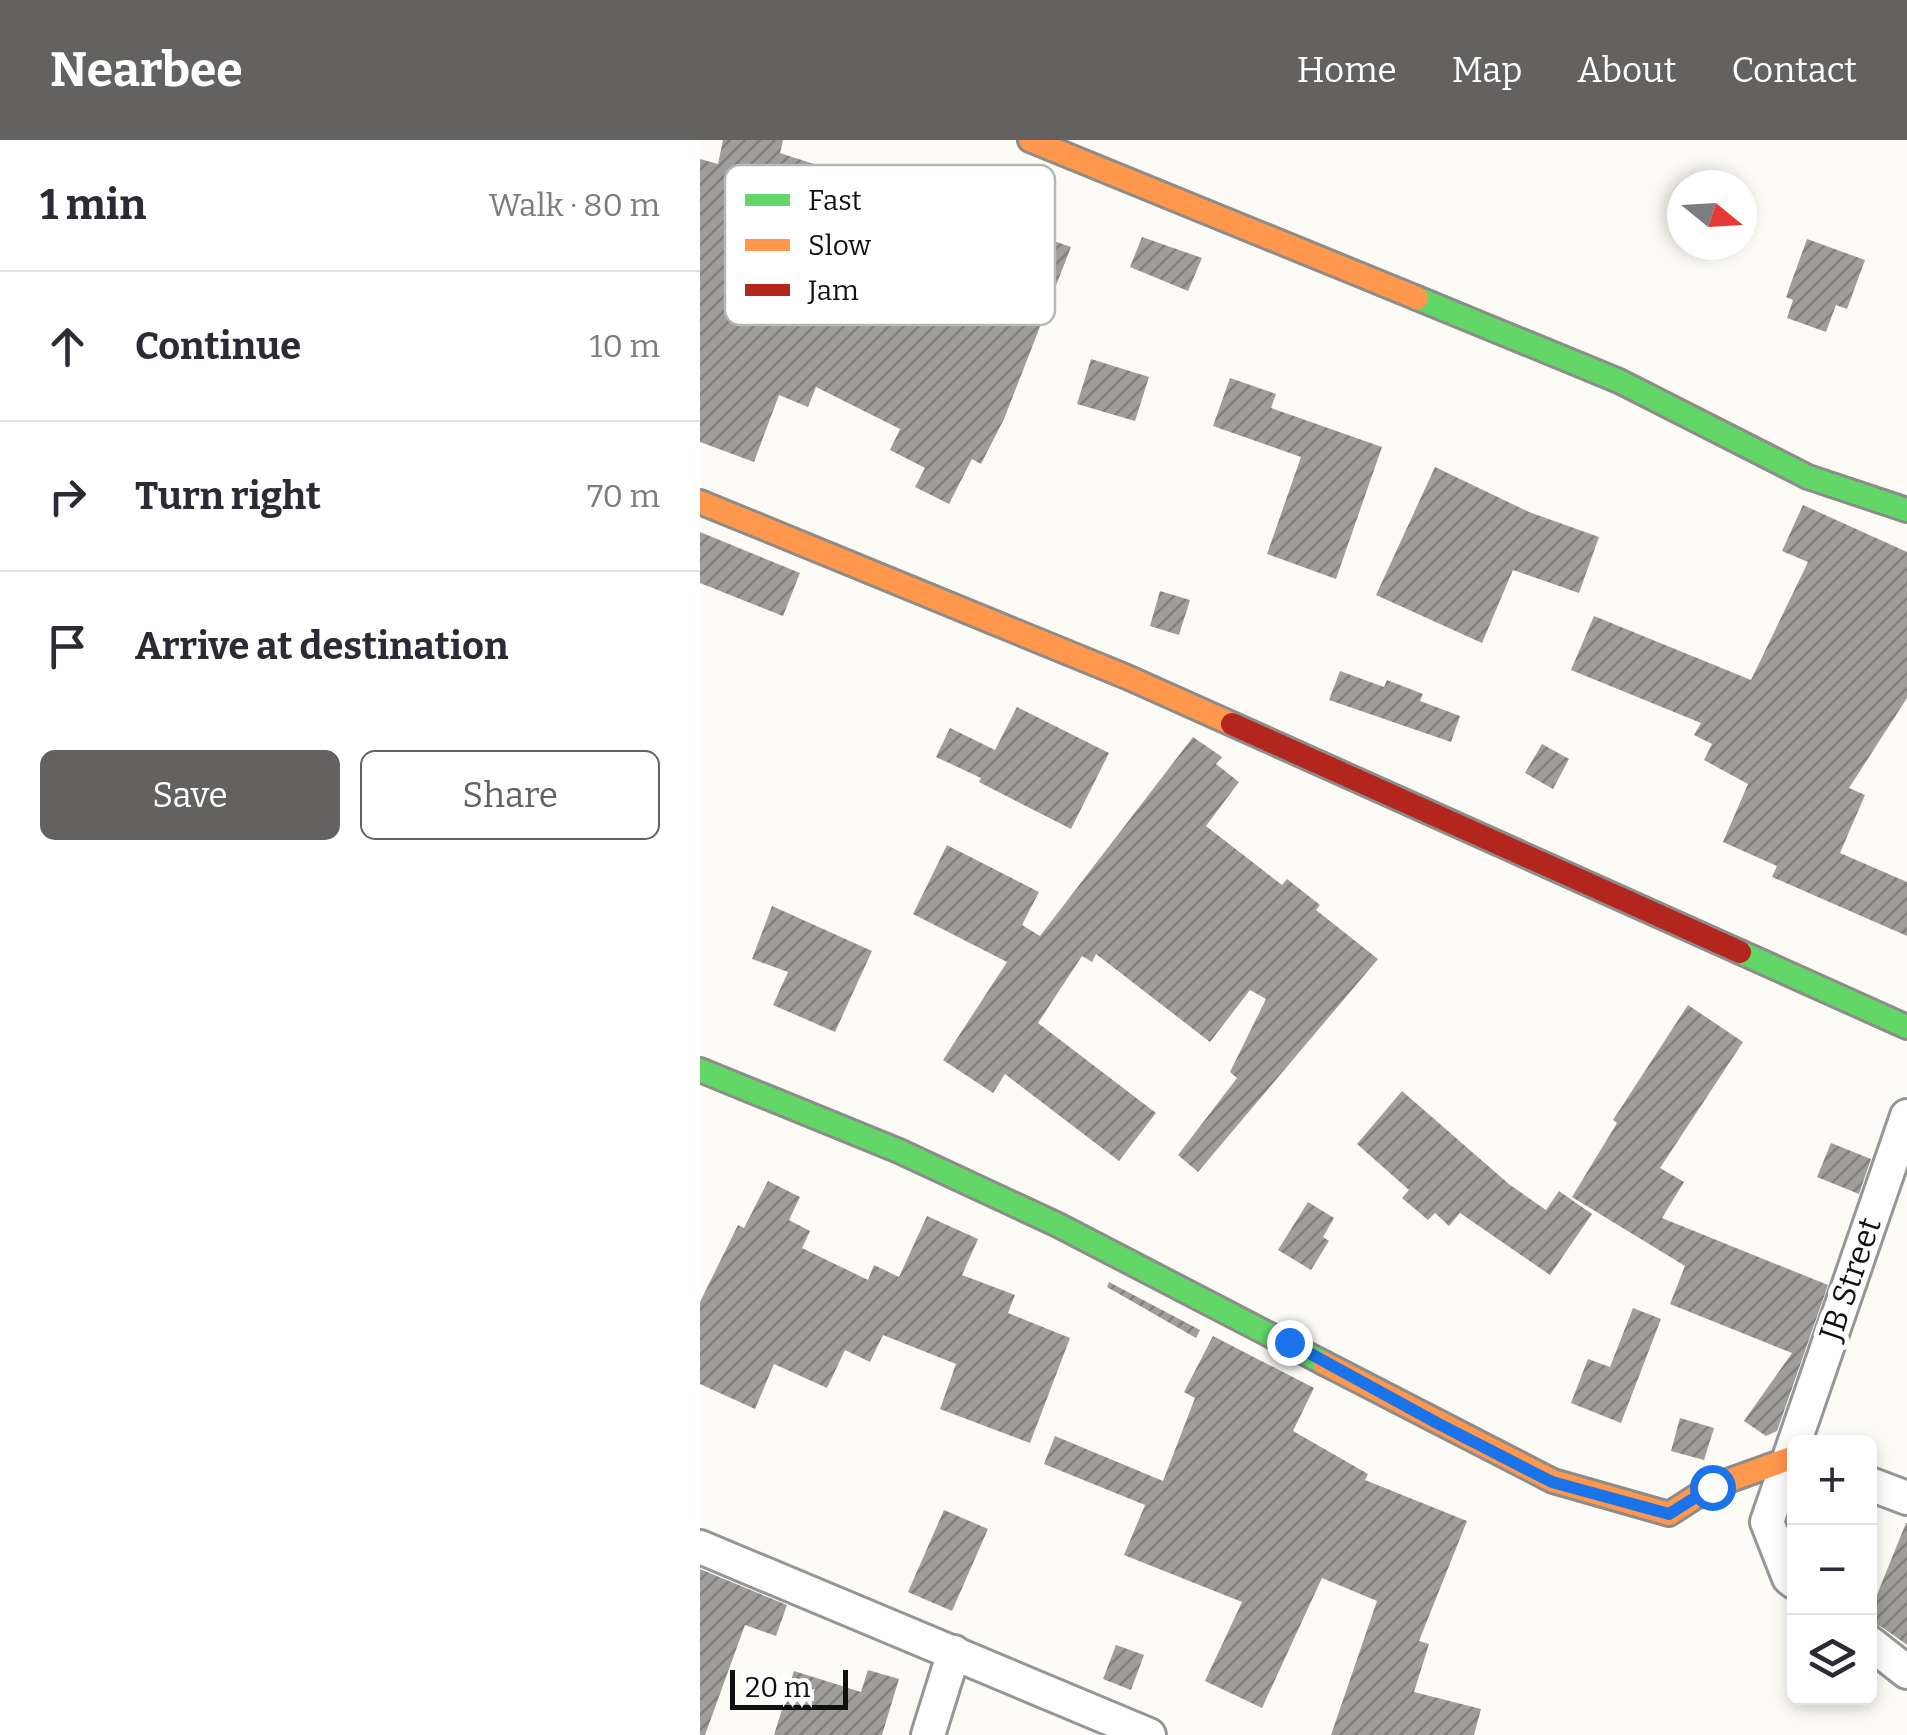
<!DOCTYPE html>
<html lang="en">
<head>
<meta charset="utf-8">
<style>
	:root { --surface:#fff; --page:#f7f7f7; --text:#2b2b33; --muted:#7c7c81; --line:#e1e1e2; --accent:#636260 }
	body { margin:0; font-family:Bitter,serif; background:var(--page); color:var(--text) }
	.controls { position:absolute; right:30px; bottom:30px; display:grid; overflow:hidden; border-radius:15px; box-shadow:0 5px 15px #0003 }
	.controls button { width:90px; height:90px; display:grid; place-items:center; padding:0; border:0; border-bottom:2px solid var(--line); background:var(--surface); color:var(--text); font:50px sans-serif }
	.compass { position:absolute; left:967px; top:30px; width:90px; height:90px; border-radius:50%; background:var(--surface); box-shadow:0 5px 15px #0003; rotate:108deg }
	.scale { position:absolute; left:30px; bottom:25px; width:118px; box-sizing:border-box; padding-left:10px; border:5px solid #101010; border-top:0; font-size:28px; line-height:35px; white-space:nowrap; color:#101010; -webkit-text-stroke:8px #fff; paint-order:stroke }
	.stop { position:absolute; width:30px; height:30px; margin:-22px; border:8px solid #1a73e8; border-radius:50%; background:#fff }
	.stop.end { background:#1a73e8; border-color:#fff; box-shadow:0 2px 10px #0008 }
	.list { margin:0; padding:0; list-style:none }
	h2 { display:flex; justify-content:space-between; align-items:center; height:130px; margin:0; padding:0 40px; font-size:42px }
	h2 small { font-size:32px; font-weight:400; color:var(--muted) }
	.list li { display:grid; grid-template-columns:65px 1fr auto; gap:30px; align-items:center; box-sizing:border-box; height:150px; padding:0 40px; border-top:2px solid var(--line) }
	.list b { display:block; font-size:38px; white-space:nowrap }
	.list em { font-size:32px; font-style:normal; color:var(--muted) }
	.actions { display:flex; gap:20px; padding:30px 40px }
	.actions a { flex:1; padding:22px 0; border:2px solid var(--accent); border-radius:15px; text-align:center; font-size:35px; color:var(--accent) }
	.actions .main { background:var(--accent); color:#fff }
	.icon { flex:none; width:55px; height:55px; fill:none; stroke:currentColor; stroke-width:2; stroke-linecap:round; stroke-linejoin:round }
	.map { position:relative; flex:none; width:1207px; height:1595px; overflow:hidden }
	header { display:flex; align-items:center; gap:60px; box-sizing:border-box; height:140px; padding:0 50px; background:var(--accent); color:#fff }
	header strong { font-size:48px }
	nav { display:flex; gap:55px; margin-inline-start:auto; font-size:35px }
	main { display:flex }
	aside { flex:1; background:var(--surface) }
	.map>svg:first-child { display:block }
	.building { fill:url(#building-hatch) }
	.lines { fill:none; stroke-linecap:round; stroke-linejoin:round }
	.street-casing { stroke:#969694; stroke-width:38 }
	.fast-casing { stroke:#8d8c8a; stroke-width:28 }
	.slow-casing { stroke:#8d8c8a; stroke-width:28 }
	.jam-casing { stroke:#8d8c8a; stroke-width:28 }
	.street { stroke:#fffefe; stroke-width:32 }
	.fast { stroke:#63d668; stroke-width:22 }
	.slow { stroke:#ff974d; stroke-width:22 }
	.jam { stroke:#b3261e; stroke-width:22 }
	.route { stroke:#1a73e8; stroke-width:12 }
	.labels { text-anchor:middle; stroke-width:10; stroke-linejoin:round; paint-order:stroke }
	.street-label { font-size:32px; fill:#101010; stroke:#fff }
	.key { fill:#fff; stroke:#b7b7b7; stroke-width:2.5 }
	.key-label { font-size:28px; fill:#101010 }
</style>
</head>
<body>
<header>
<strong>Nearbee</strong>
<nav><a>Home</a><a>Map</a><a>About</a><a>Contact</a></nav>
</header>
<main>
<aside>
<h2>1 min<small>Walk · 80 m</small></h2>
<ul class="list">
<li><svg class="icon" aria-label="ahead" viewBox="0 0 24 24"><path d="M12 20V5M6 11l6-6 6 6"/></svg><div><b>Continue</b></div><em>10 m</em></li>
<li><svg class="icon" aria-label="right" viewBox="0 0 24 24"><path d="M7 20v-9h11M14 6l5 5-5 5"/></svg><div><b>Turn right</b></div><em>70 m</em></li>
<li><svg class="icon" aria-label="arrive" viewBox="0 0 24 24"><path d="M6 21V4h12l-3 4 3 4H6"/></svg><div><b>Arrive at destination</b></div></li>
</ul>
<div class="actions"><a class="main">Save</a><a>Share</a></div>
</aside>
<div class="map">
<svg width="1207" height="1595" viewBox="0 0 1207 1595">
	<defs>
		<pattern id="building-hatch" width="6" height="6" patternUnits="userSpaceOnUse" patternTransform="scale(2.5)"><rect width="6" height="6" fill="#a09e9b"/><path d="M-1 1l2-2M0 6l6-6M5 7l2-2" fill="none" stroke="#817f7d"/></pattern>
	</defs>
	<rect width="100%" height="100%" fill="#fcfbf6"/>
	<g class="building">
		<path d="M 23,0 L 83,0 L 80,13 L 151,36 L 148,47 L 221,71 L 229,44 L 264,54 L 260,68 L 371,107 L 304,279 L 281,324 L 272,319 L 249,364 L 215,347 L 225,328 L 190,310 L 200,289 L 116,247 L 108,267 L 79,255 L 54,322 L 0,302 L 0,19 L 18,24 Z"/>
		<path d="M 442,97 L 502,118 L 488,151 L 430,127 Z"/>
		<path d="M 1107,99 L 1165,120 L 1147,169 L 1136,165 L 1126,192 L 1087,178 L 1093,160 L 1086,157 Z"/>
		<path d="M 391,219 L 449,237 L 435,281 L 377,264 Z"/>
		<path d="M 530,238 L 576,254 L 571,268 L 682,307 L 636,439 L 567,414 L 601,317 L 513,286 Z"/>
		<path d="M 735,327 L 829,372 L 899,397 L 879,453 L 813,430 L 782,503 L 676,455 Z"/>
		<path d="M 1103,365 L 1207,412 L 1207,558 L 1149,648 L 1165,655 L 1140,713 L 1207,742 L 1207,796 L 1072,737 L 1077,726 L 1023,702 L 1048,644 L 1004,620 L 1012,604 L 994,595 L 1001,583 L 871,530 L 894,476 L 1051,540 L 1108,422 L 1082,411 Z"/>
		<path d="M 0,392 L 100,433 L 83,476 L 0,443 Z"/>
		<path d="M 460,451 L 490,460 L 479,495 L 450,486 Z"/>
		<path d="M 640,531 L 684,547 L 687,540 L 723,554 L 720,561 L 760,576 L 751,602 L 629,560 Z"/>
		<path d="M 317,567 L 409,613 L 371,689 L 279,642 L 281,638 L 236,617 L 250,588 L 295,610 Z"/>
		<path d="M 493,597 L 522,617 L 516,624 L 539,642 L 506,686 L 582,745 L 587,739 L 620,765 L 616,770 L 678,819 L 498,1032 L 478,1015 L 537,938 L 530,932 L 566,859 L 550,850 L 510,902 L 396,814 L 392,822 L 382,816 L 338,883 L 456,973 L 419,1021 L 305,934 L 293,953 L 243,920 L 307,822 L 213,774 L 247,705 L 339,752 L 322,785 L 340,796 Z"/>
		<path d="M 842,604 L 869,619 L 853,649 L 825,633 Z"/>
		<path d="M 72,766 L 172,811 L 135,892 L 73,865 L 88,832 L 52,819 Z"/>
		<path d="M 988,865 L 1043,902 L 960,1028 L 984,1042 L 962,1078 L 1128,1145 L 1077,1291 L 1066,1296 L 1044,1281 L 1092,1213 L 970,1164 L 985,1126 L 872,1057 L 917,983 L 913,980 Z"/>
		<path d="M 702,951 L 810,1045 L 846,1070 L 859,1051 L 892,1074 L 850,1135 L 760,1073 L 749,1086 L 735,1073 L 728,1080 L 702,1058 L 709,1050 L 657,1004 Z"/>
		<path d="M 1131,1003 L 1171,1019 L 1159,1054 L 1117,1037 Z"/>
		<path d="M 68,1041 L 100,1057 L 89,1080 L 110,1091 L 102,1108 L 168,1140 L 174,1125 L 199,1137 L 227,1076 L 278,1099 L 262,1135 L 315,1155 L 308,1173 L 370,1198 L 330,1303 L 240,1269 L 256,1224 L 183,1195 L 170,1222 L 145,1210 L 127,1248 L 74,1224 L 55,1269 L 0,1244 L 0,1162 L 38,1085 L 44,1088 Z"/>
		<path d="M 608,1062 L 634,1078 L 623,1097 L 629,1101 L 611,1130 L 578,1110 Z"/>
		<path d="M 409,1142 L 500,1190 L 496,1198 L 407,1147 Z"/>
		<path d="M 933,1168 L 961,1179 L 921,1283 L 871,1263 L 888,1219 L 910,1227 Z"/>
		<path d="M 513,1196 L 614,1248 L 593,1291 L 668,1334 L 665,1340 L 767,1381 L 719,1501 L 729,1504 L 714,1552 L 781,1569 L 774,1595 L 631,1595 L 677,1461 L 622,1438 L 562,1568 L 505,1541 L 542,1462 L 424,1415 L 445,1365 L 344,1324 L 355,1296 L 463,1341 L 495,1258 L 484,1252 Z"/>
		<path d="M 980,1278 L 1014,1288 L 1004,1320 L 971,1311 Z"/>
		<path d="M 244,1370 L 288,1389 L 252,1471 L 208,1452 Z"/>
		<path d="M 1206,1383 L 1207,1383 L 1207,1505 L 1182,1487 L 1170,1483 L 1170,1472 Z"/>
		<path d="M 0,1429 L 87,1465 L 76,1496 L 45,1485 L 5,1595 L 0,1595 Z"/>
		<path d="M 416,1505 L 444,1515 L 431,1550 L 403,1539 Z"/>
		<path d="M 168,1530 L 199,1539 L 182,1595 L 74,1595 L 94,1531 L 161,1552 Z"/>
	</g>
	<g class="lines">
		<g class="street-casing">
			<g id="street">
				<path d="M 1170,1344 L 1207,1358"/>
				<path d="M 0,1407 L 449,1595"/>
				<path d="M 1094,1442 L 1089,1438 L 1067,1382 L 1207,976"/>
				<path d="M 1170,1503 L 1207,1532"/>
				<path d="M 228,1595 L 254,1512"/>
			</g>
		</g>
		<g class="fast-casing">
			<g id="fast">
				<path d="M 717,158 L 919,241 L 1108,337 L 1207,370"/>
				<path d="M 1040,812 L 1207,887"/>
				<path d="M 0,930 L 199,1011 L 358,1085 L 624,1223"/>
			</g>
		</g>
		<g class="slow-casing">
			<g id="slow">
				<path d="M 330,0 L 717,158"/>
				<path d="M 0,362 L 427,537 L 532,584"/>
				<path d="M 624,1223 L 853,1341 L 969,1374 L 1011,1347 L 1094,1317"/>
			</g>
		</g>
		<g class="jam-casing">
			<path id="jam" d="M 532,584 L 1040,812"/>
		</g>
		<use href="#street" class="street"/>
		<use href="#fast" class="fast"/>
		<use href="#slow" class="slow"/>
		<use href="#jam" class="jam"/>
	</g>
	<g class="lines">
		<path class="route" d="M 589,1202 L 737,1283 L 852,1342 L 969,1374 L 1012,1347"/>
	</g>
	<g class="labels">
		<g class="street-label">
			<text transform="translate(1150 1139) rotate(-71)" y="11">JB Street</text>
		</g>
	</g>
	<rect x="25" y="25" width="330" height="160" rx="15" class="key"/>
	<rect x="45" y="54" width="45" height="12" fill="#63d668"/>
	<rect x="45" y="99" width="45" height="12" fill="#ff974d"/>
	<rect x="45" y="144" width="45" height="12" fill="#b3261e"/>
	<g class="key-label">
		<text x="108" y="70">Fast</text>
		<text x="108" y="115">Slow</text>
		<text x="108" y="160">Jam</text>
	</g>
</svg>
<div class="controls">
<button>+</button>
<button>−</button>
<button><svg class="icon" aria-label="layers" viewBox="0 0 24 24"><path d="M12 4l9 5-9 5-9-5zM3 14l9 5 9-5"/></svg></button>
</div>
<svg class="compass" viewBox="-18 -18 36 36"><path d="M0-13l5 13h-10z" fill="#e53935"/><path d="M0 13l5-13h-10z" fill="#7c7c81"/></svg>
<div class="scale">20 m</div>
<div class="stop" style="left:1012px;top:1347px"></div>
<div class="stop end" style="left:589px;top:1202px"></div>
</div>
</main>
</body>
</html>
